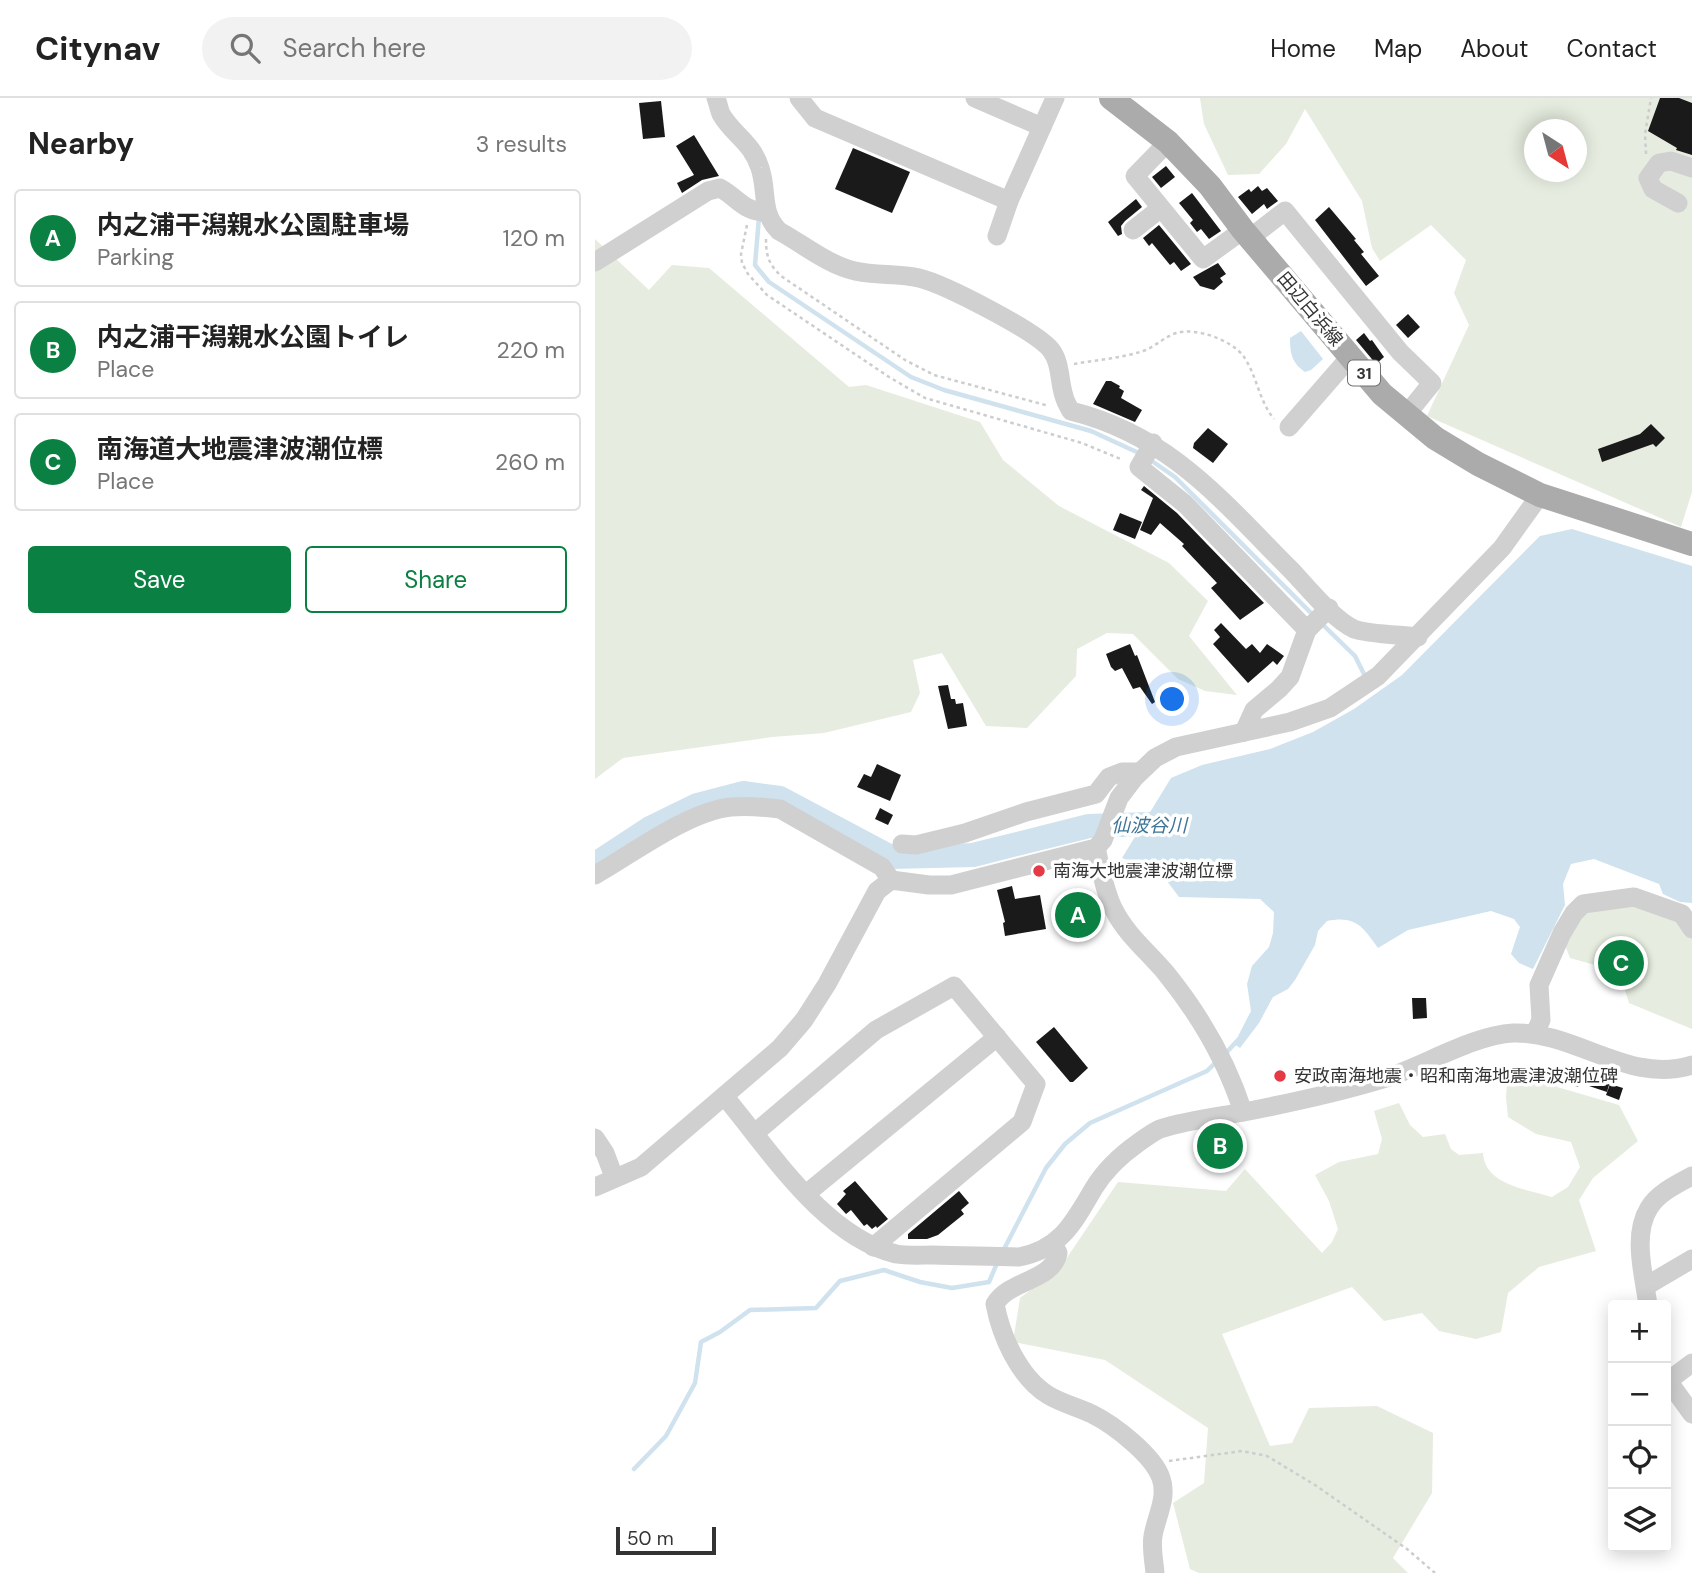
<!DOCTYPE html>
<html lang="en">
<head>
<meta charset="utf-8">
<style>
	:root { --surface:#fff; --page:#f2f2f2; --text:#222; --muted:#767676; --line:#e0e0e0; --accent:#0b8043 }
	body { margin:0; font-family:"DM Sans","Noto Sans JP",sans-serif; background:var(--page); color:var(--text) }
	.controls { position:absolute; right:21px; bottom:21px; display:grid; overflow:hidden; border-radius:7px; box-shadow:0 4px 18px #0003 }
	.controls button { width:63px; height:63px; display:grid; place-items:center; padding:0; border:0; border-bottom:2px solid var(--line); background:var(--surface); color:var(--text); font:35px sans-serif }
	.compass { position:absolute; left:929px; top:21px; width:63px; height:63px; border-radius:50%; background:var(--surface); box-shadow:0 4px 18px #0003; rotate:144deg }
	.scale { position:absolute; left:21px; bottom:18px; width:100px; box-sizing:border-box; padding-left:7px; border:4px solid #333; border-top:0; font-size:19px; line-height:24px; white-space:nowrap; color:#333; -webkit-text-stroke:5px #fff; paint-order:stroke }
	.you { position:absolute; left:578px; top:602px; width:24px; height:24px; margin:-18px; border:5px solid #fff; border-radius:50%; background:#1a73e8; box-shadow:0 0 0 10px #1a73e833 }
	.badge { display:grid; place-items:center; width:46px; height:46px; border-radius:50%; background:var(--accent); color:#fff; font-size:23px; font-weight:700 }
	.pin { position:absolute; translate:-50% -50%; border:4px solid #fff; box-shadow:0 2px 7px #0006 }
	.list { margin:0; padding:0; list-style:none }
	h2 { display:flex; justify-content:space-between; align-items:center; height:91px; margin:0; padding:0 28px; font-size:30px }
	h2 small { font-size:23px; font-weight:400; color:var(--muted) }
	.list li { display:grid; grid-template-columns:46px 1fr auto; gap:21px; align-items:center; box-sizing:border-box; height:98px; margin:0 14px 14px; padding:0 14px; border:2px solid var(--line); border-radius:7px }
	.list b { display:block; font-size:26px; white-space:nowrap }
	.list p { margin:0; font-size:23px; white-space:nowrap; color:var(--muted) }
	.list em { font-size:23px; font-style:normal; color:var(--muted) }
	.actions { display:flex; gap:14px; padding:21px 28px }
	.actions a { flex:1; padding:16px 0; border:2px solid var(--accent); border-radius:7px; text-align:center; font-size:24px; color:var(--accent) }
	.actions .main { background:var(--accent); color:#fff }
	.icon { flex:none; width:38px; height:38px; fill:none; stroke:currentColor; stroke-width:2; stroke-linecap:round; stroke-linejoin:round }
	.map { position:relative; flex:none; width:1097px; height:1475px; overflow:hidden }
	header { display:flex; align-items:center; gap:42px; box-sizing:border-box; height:98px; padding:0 35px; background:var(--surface); border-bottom:2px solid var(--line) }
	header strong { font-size:33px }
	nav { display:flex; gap:38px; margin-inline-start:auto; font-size:24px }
	.search { width:490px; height:63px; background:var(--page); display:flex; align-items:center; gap:18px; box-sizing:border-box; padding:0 24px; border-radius:38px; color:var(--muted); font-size:26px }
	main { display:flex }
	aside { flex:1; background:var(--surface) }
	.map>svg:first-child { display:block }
	.green { fill:#e6ecdf; fill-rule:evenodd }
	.water { fill:#cfe2ee }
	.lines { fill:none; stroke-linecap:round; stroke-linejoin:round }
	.stream { stroke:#cfe2ee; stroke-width:4.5 }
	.river { stroke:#cfe2ee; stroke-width:24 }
	.building { fill:#1a1a1a }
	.path { stroke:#cdcdcd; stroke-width:2.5; stroke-dasharray:3.5 3.5; stroke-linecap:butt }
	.minor { stroke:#d0d0d0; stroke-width:19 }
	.major { stroke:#ababab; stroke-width:24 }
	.poi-dot { fill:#e63946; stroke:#fff; stroke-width:2.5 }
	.labels { text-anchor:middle; stroke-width:7; stroke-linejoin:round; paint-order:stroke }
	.shield { fill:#fff; stroke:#707070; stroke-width:2 }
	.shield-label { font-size:16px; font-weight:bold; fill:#333 }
	.street-label { font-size:18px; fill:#333; stroke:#fff }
	.poi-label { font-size:18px; fill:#333; stroke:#fff; text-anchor:start }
	.water-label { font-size:19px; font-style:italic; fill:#3f7597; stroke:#fff }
</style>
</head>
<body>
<header>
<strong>Citynav</strong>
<div class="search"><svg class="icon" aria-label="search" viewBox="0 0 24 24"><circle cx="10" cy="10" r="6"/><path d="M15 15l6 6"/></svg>Search here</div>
<nav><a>Home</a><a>Map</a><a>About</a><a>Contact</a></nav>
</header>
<main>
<aside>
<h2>Nearby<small>3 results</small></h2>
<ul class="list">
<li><span class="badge">A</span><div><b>内之浦干潟親水公園駐車場</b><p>Parking</p></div><em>120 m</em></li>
<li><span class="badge">B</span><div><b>内之浦干潟親水公園トイレ</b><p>Place</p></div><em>220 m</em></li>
<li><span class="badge">C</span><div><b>南海道大地震津波潮位標</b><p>Place</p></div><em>260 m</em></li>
</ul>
<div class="actions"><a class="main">Save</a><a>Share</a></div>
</aside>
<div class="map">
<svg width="1097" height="1475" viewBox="0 0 1097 1475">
	<rect width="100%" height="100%" fill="#fff"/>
	<g class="green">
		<path d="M 605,0 L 1097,0 L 1097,394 L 1086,429 L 832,318 L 874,227 L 859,195 L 871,162 L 836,127 L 785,163 L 777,150 L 767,103 L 710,11 L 691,46 L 664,76 L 633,77 L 609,26 ZM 940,32 L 982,32 L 982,74 L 940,74 Z"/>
		<path d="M 0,141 L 54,192 L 77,167 L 114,170 L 254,289 L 271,287 L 385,324 L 408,362 L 464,408 L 574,465 L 613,503 L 594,538 L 642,597 L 610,593 L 583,581 L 538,536 L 512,535 L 482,551 L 481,578 L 432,630 L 391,628 L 347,555 L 318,562 L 325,595 L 316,614 L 229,635 L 177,639 L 28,660 L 0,681 Z"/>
		<path d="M 1035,804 L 1082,819 L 1097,839 L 1097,931 L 1034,905 L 1027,883 L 1000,867 L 975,860 L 968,842 L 995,810 Z"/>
		<path d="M 958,969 L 962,989 L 1024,1007 L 1043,1043 L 998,1080 L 984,1102 L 1001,1153 L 944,1169 L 913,1195 L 906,1234 L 881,1241 L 844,1233 L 827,1215 L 789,1223 L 757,1189 L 627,1236 L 675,1348 L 697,1345 L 714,1310 L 782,1308 L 838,1335 L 837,1395 L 798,1460 L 813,1475 L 604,1475 L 595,1471 L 578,1405 L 609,1385 L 613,1330 L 510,1262 L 418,1244 L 425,1200 L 465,1170 L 523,1084 L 631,1093 L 650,1071 L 727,1155 L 737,1144 L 743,1131 L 734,1103 L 720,1077 L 744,1064 L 783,1056 L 787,1041 L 779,1013 L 804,1005 L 815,1027 L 828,1039 L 850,1036 L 856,1051 L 864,1057 L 888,1055 C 890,1087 931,1091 957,1099 L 973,1089 L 985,1069 L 976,1044 L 941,1036 L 913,1019 L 911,999 L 913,974 Z"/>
	</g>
	<g class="water">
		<path d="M 706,233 L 728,261 L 716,272 L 710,274 C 697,265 695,256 695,240 Z"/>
		<path d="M 977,431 L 1097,468 L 1097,805 L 1085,804 L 1068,796 L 1064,786 L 999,761 L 976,766 L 968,786 L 970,807 L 938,871 L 924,865 L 916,856 L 925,829 L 919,821 L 896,813 L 813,832 L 783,850 C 768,829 761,817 732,823 L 723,833 L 720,847 L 700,882 L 693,891 L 678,899 L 664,925 L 645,950 L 639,946 L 656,913 L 652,886 L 657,868 L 674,849 L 678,835 L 679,814 L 665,801 L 584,799 L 566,775 L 527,760 L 576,680 L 607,667 L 675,651 L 718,634 L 759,611 L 807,577 L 945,438 Z"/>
	</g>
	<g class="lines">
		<g class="stream">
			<path d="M 164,119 L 160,167 L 174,184 L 316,279 L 349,292 L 496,333 L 546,356"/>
			<path d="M 554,361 L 580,379 L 720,519"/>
			<path d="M 726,525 L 760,558 L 771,580"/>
			<path d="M 630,956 L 643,942"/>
			<path d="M 407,1155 L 451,1070 L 470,1046 L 495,1025 L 612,973 L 621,964"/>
			<path d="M 39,1371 L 71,1338 L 100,1285 L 106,1244 L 125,1234 L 155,1212 L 221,1210 L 245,1183 L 289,1172 L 325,1184 L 357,1190 L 394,1184 L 403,1163"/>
		</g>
		<path class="river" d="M 0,766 L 55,730 L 102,707 L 148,695 L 185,700 L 296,759 L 378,757 L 494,728 L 582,725"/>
	</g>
	<g class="building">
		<path d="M 1065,0 L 1084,0 L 1097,5 L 1097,57 L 1081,52 L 1082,50 L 1053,33 Z"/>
		<path d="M 66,3 L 70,39 L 48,41 L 44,5 Z"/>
		<path d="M 99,37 L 124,78 L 107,82 L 87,95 L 82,85 L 99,77 L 81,48 Z"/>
		<path d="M 258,50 L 315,74 L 297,115 L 240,91 Z"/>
		<path d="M 571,68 L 580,79 L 566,90 L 557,79 Z"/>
		<path d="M 663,88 L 667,93 L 672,90 L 683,103 L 672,111 L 669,106 L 657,116 L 643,99 L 654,91 L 656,94 Z"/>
		<path d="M 597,95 L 626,133 L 614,141 L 606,131 L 602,134 L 595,125 L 598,122 L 584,105 Z"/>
		<path d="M 541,101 L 547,109 L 530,123 L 526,128 L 527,136 L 523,138 L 513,124 Z"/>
		<path d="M 734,109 L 761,141 L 759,142 L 769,154 L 766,156 L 784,178 L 771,188 L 720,122 Z"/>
		<path d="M 564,127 L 596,166 L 586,173 L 579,164 L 575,167 L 557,145 L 554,148 L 548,140 Z"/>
		<path d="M 623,165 L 631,176 L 625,180 L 628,184 L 619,192 L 605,188 L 598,179 Z"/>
		<path d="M 813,216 L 825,229 L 813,240 L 801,227 Z"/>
		<path d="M 769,235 L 775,243 L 777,242 L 789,259 L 781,266 L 761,242 Z"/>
		<path d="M 511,283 L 516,283 L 525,288 L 524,290 L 529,293 L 526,300 L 547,312 L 540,324 L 498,306 Z"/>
		<path d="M 1056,326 L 1070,340 L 1061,349 L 1058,346 L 1007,364 L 1003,351 L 1045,336 Z"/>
		<path d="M 613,330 L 633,346 L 618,365 L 598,350 L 599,345 Z"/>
		<path d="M 549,388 L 582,415 L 669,505 L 645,522 L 616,490 L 622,485 L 587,448 L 589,446 L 565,425 L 556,437 L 545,432 L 558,400 L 546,392 Z"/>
		<path d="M 525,415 L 547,424 L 540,441 L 518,432 Z"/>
		<path d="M 626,525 L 651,551 L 657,546 L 665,555 L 672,546 L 689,558 L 682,567 L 678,563 L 653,585 L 618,546 L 625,539 L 619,532 Z"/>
		<path d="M 535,546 L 540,558 L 542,557 L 560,604 L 557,606 L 545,589 L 538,591 L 527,570 L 520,573 L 516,569 L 511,556 Z"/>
		<path d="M 353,587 L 356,601 L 360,601 L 361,606 L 368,605 L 372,628 L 353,631 L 343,588 Z"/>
		<path d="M 282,666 L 306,677 L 295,703 L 262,689 L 269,676 L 276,679 Z"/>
		<path d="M 285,710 L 298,717 L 293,727 L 280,721 Z"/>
		<path d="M 417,788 L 420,801 L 445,797 L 451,831 L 410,838 L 408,825 L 410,824 L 402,792 Z"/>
		<path d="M 817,900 L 831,900 L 832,920 L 818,921 Z"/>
		<path d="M 459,929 L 493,970 L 478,984 L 475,984 L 441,944 Z"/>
		<path d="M 985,967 L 1010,975 L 1009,978 L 1016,980 L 1012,994 L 985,985 L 983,989 L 971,985 L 975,973 L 983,976 Z"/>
		<path d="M 1015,986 L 1028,990 L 1024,1002 L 1011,997 Z"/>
		<path d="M 630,1038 L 634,1041 L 634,1049 L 623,1057 L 616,1055 L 614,1051 L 616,1046 Z"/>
		<path d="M 260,1083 L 293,1121 L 282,1130 L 281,1128 L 277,1131 L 272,1126 L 269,1128 L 256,1112 L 251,1116 L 242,1106 L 251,1096 L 248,1093 Z"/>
		<path d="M 364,1093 L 374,1105 L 366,1112 L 369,1116 L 343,1137 L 332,1141 L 313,1141 L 313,1136 Z"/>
	</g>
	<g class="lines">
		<g class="path">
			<path d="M 1051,56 L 1050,36 L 1056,0"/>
			<path d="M 152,127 L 146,156 L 147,165 L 153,176 L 172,197 L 294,279 L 330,300 L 487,345 L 528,362"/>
			<path d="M 171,141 C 171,159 174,166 186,178 L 310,262 L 339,277 L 454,308"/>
			<path d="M 479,266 C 501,262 527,260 548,253 C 560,249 569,239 581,235 C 601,229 637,242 649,259 C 662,278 664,303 679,321"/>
			<path d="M 574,1363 L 647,1353 L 672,1358 L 720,1387 L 812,1451 L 840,1475"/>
		</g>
		<g class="minor">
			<path d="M 121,0 C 123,5 124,11 126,16 C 138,37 157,44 165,70 C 173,94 165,114 184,133 C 208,146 233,167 260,173 C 281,178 304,175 324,180 C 349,186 441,233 456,252 C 466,265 464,283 469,298 C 470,303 473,308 476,313 C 576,338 627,403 697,473 C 713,490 738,521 759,531 C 772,536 807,537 823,539"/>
			<path d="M 204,0 L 220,20 L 414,103"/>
			<path d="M 380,0 L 447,29"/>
			<path d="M 573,44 L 540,78 L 608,161 L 648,132"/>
			<path d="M 1083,105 L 1058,91 L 1053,80 L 1064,65 L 1076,63 L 1097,70"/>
			<path d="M 538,132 L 566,110"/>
			<path d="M 402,138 L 414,103 L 460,0"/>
			<path d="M 655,140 L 690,113 L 805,254 L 837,285 L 812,316"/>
			<path d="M 0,164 L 113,93 L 125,90 C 143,100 149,114 171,114"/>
			<path d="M 694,329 L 755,259"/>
			<path d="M 558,345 L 544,369 L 590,406 L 712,532"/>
			<path d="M 649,634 L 659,612 L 684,591 L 695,579 L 712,532 L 734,510"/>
			<path d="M 307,746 L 321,747 L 370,735 L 431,714 L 501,696 L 514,679 L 527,674 L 544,674"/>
			<path d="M 501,750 C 506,770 509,793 519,812 C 531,836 553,854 570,874 C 605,917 631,961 648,1014"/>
			<path d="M 0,777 C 37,756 94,713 136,709 C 153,708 169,709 185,711 L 287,769 L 296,782"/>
			<path d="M 940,935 L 946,922 L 944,887 L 967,835 L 979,815 L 988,806 L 1039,799 L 1087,816 L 1097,831"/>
			<path d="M 130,999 C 176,1054 229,1138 301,1156 C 313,1158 326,1157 338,1157 C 367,1158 396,1158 424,1159 C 466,1151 479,1124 499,1090 C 510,1072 526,1057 543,1045 C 550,1040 558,1034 565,1031 C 592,1022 621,1019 649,1014 C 695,1005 742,995 788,981 C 827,969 878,937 918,935 C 981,933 1033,987 1097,967"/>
			<path d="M 160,1035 L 281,932 L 359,888 L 441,986 L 427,1024 L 278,1149"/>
			<path d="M 0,1040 L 10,1055 L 19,1079"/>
			<path d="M 0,1089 L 46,1069 L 185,950 L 209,922 L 232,886 L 282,793 L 296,782 L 334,787 L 356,787 L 501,750 L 508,742 L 524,700 L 540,679 L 560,660 L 581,649 L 695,624 L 735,610 L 783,578 L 907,450 L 945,397"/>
			<path d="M 211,1096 L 402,939"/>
			<path d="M 458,1145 L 463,1155 C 457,1184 415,1181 400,1206 C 406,1238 424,1279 453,1297 C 466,1305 482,1309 497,1316 C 519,1327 558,1357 566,1380 C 573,1400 561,1419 558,1438 C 556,1449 559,1463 560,1475"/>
			<path d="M 1051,1188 L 1097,1161"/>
			<path d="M 1053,1207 C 1049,1178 1037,1137 1054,1110 C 1063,1095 1082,1086 1097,1078"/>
			<path d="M 1071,1280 L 1097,1316"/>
			<path d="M 1073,1283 L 1097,1265"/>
		</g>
		<path class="major" d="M 516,0 L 573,44 L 615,88 L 648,132 L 787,296 L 840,340 L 883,366 L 945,397 L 1097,446"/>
	</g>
	<g class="poi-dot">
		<circle cx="444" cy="773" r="7"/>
		<circle cx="685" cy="978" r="7"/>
	</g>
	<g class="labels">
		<rect class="shield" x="753" y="262.5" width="32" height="25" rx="5"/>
		<g class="shield-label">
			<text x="769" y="281">31</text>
		</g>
		<g class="street-label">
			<text transform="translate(715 211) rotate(50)" y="6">田辺白浜線</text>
		</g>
		<g class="poi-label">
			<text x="458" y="779">南海大地震津波潮位標</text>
			<text x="699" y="984">安政南海地震・昭和南海地震津波潮位碑</text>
		</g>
		<g class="water-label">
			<text x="554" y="734">仙波谷川</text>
		</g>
	</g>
</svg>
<div class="controls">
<button>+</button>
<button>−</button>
<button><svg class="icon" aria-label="locate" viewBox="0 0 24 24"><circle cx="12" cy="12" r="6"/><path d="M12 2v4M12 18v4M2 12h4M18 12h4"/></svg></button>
<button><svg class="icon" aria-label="layers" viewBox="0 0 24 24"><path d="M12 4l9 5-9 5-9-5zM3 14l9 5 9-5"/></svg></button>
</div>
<svg class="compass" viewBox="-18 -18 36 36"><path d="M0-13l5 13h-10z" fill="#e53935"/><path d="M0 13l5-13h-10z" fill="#767676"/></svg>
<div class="scale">50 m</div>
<div class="you"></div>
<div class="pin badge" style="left:483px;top:817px">A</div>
<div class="pin badge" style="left:625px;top:1048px">B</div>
<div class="pin badge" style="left:1026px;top:865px">C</div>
</div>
</main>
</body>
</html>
